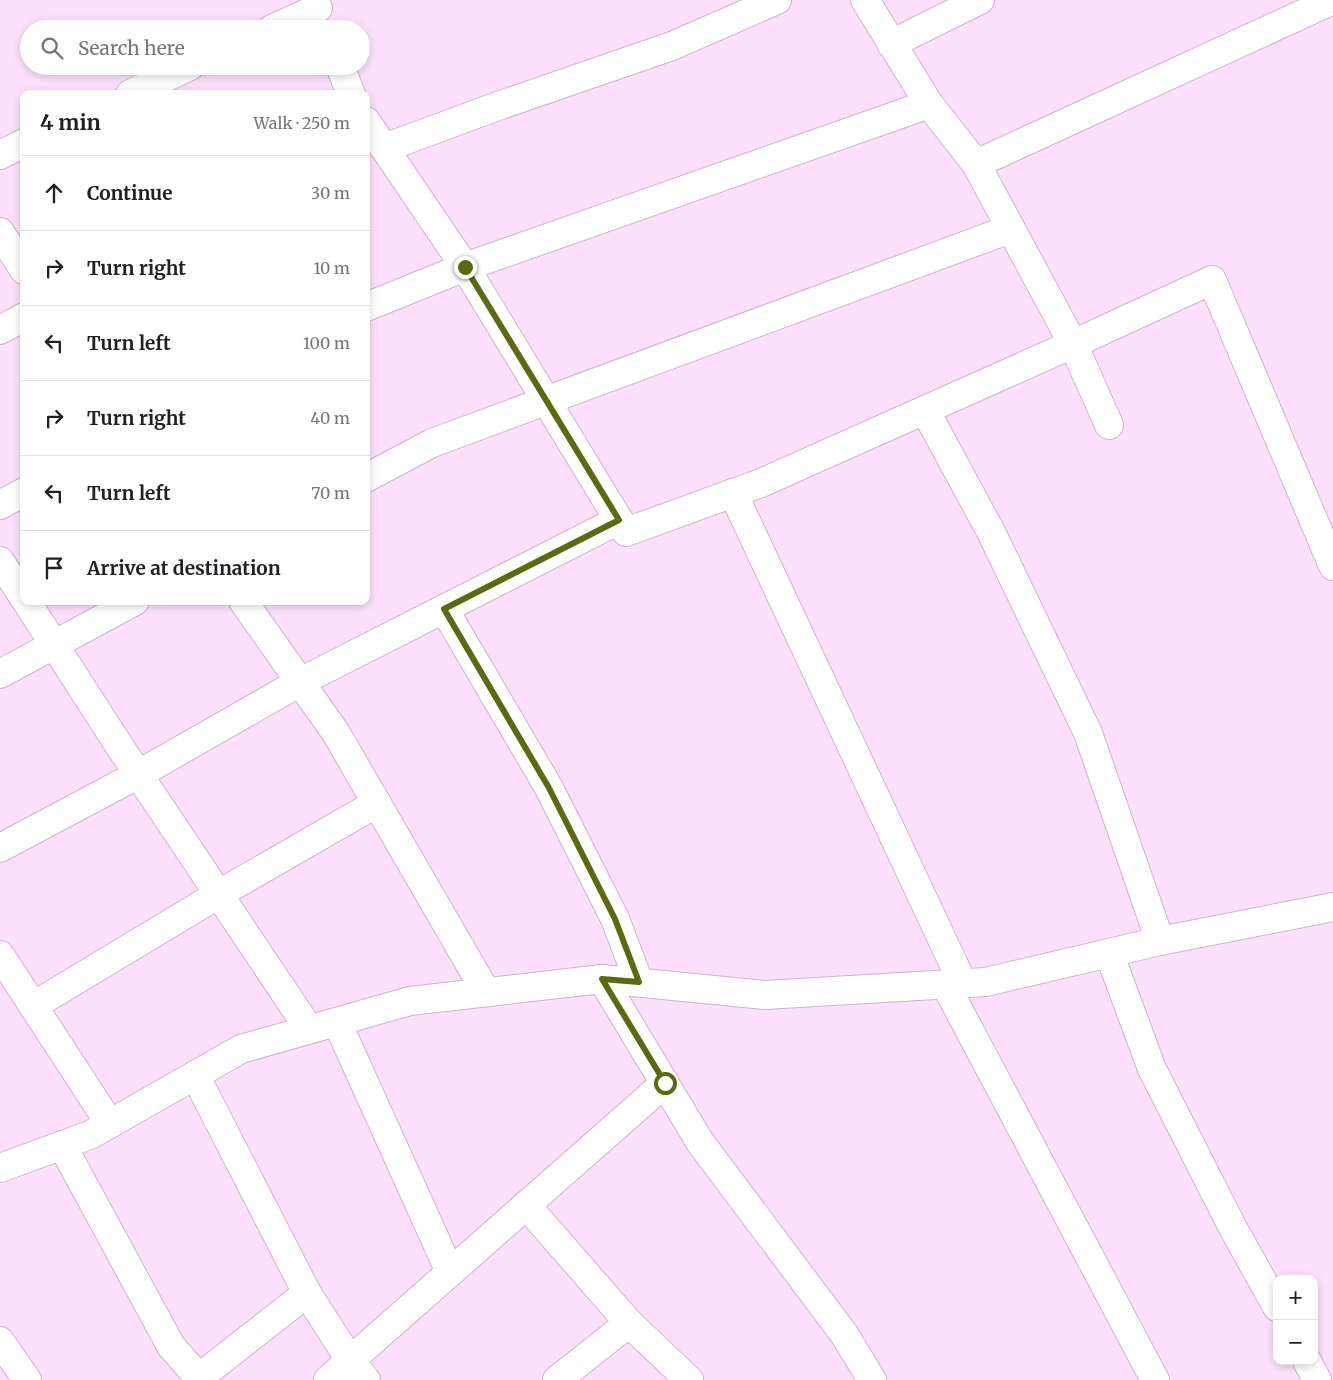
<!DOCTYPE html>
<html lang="en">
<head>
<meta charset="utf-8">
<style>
	:root { --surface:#fff; --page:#f6f6f6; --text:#202124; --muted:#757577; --line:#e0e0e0 }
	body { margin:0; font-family:Merriweather,serif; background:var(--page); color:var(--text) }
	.controls { position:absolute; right:15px; bottom:15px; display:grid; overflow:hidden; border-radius:10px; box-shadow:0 2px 8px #0003 }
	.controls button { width:45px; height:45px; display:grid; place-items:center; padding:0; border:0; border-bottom:1px solid var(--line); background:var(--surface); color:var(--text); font:25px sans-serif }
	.stop { position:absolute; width:15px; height:15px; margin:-11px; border:4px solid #5d690e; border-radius:50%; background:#fff }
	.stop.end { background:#5d690e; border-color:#fff; box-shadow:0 1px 5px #0008 }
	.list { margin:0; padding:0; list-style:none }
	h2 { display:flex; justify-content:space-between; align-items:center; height:65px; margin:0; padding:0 20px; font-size:21px }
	h2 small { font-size:16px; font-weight:400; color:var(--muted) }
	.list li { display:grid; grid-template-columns:32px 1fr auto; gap:15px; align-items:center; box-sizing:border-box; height:75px; padding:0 20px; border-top:1px solid var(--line) }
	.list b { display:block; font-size:19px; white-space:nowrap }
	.list em { font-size:16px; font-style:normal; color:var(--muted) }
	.icon { flex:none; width:28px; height:28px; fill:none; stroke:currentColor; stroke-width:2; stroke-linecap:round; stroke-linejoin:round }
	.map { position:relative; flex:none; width:1333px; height:1380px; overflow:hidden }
	.search { position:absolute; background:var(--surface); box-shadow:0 2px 8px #0003; left:20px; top:20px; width:350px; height:55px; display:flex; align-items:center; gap:12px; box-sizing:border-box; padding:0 18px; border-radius:28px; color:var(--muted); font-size:19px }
	.panel { position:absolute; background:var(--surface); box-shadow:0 2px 8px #0003; left:20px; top:90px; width:350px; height:515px; border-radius:10px }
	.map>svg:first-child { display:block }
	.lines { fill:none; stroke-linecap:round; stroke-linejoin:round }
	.street-casing { stroke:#cdb3cc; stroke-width:30 }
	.street { stroke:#fff; stroke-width:28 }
	.route { stroke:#5d690e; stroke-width:6 }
</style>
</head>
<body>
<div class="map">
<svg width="1333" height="1380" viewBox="0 0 1333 1380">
	<rect width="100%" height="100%" fill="#fde1fc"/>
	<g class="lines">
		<g class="street-casing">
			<g id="street">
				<path d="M 865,0 L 929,104 L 976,164 L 1073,344 L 1109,425"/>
				<path d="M 272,29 L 318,8"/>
				<path d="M 891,44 L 980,0"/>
				<path d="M 340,66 L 351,94"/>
				<path d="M 130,94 L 190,66"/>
				<path d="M 366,121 L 465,267 L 626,532 L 761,483 L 1073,344 L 1212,280 L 1333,566"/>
				<path d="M 384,148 L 498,106 L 672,46 L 777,0"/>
				<path d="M 0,155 L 24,143"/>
				<path d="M 976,164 L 1333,0"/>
				<path d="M 0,232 L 24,270"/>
				<path d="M 366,307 L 465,267 L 929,104"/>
				<path d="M 0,330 L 24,317"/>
				<path d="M 925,410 L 991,532 L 1088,733 L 1160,941"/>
				<path d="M 366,478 L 432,443 L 1010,229"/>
				<path d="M 733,493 L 963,984"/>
				<path d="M 0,505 L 24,492"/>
				<path d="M 0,561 L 24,598"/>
				<path d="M 26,601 L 120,747 L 309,1029"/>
				<path d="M 243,601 L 336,733 L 486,992"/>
				<path d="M 444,609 L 549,788 L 615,919 L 639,982"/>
				<path d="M 0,674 L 135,601"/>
				<path d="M 0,848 L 139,774 L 300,682 L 619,520"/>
				<path d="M 1109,953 L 1152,1069 L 1233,1228 L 1277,1307"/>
				<path d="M 0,955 L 110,1124"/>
				<path d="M 602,979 L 700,1142 L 844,1334 L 872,1380"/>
				<path d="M 945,984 L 1155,1380"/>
				<path d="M 33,1006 L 219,894 L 377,803"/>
				<path d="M 337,1022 L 450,1272"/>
				<path d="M 195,1075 L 307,1293 L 350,1360 L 366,1380"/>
				<path d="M 62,1145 L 171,1346 L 201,1380"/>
				<path d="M 0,1168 L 90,1135 L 241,1049 L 410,1001 L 602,979 L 765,995 L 986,982 L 1160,941 L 1333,907"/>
				<path d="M 526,1205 L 629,1323 L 689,1380"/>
				<path d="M 0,1341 L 27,1380"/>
				<path d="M 1307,1361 L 1317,1380"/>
				<path d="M 196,1380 L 307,1293"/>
				<path d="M 328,1380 L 665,1083"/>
				<path d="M 557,1380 L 629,1323"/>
			</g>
		</g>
		<use href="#street" class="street"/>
	</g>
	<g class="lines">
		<path class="route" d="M 465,267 L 619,520 L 444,609 L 549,788 L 615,919 L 639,982 L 602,979 L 665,1083"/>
	</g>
</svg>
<div class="controls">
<button>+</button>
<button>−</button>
</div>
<div class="stop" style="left:665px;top:1083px"></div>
<div class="stop end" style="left:465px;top:267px"></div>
<div class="search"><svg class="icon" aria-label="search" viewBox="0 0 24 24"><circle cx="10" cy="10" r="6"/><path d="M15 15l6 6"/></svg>Search here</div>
<section class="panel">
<h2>4 min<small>Walk · 250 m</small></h2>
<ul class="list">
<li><svg class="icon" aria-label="ahead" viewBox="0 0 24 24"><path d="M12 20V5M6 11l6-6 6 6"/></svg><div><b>Continue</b></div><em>30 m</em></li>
<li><svg class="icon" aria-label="right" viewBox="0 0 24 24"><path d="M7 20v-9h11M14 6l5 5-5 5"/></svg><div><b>Turn right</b></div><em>10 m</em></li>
<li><svg class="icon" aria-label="left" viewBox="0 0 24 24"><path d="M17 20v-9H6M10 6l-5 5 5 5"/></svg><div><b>Turn left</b></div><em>100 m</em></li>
<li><svg class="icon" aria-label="right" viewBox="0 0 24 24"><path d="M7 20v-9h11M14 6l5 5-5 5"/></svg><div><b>Turn right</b></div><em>40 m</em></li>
<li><svg class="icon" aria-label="left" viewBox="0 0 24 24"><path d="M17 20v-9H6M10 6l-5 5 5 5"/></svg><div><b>Turn left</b></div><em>70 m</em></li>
<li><svg class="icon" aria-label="arrive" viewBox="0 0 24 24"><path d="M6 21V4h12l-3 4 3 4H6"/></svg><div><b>Arrive at destination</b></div></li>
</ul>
</section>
</div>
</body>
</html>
